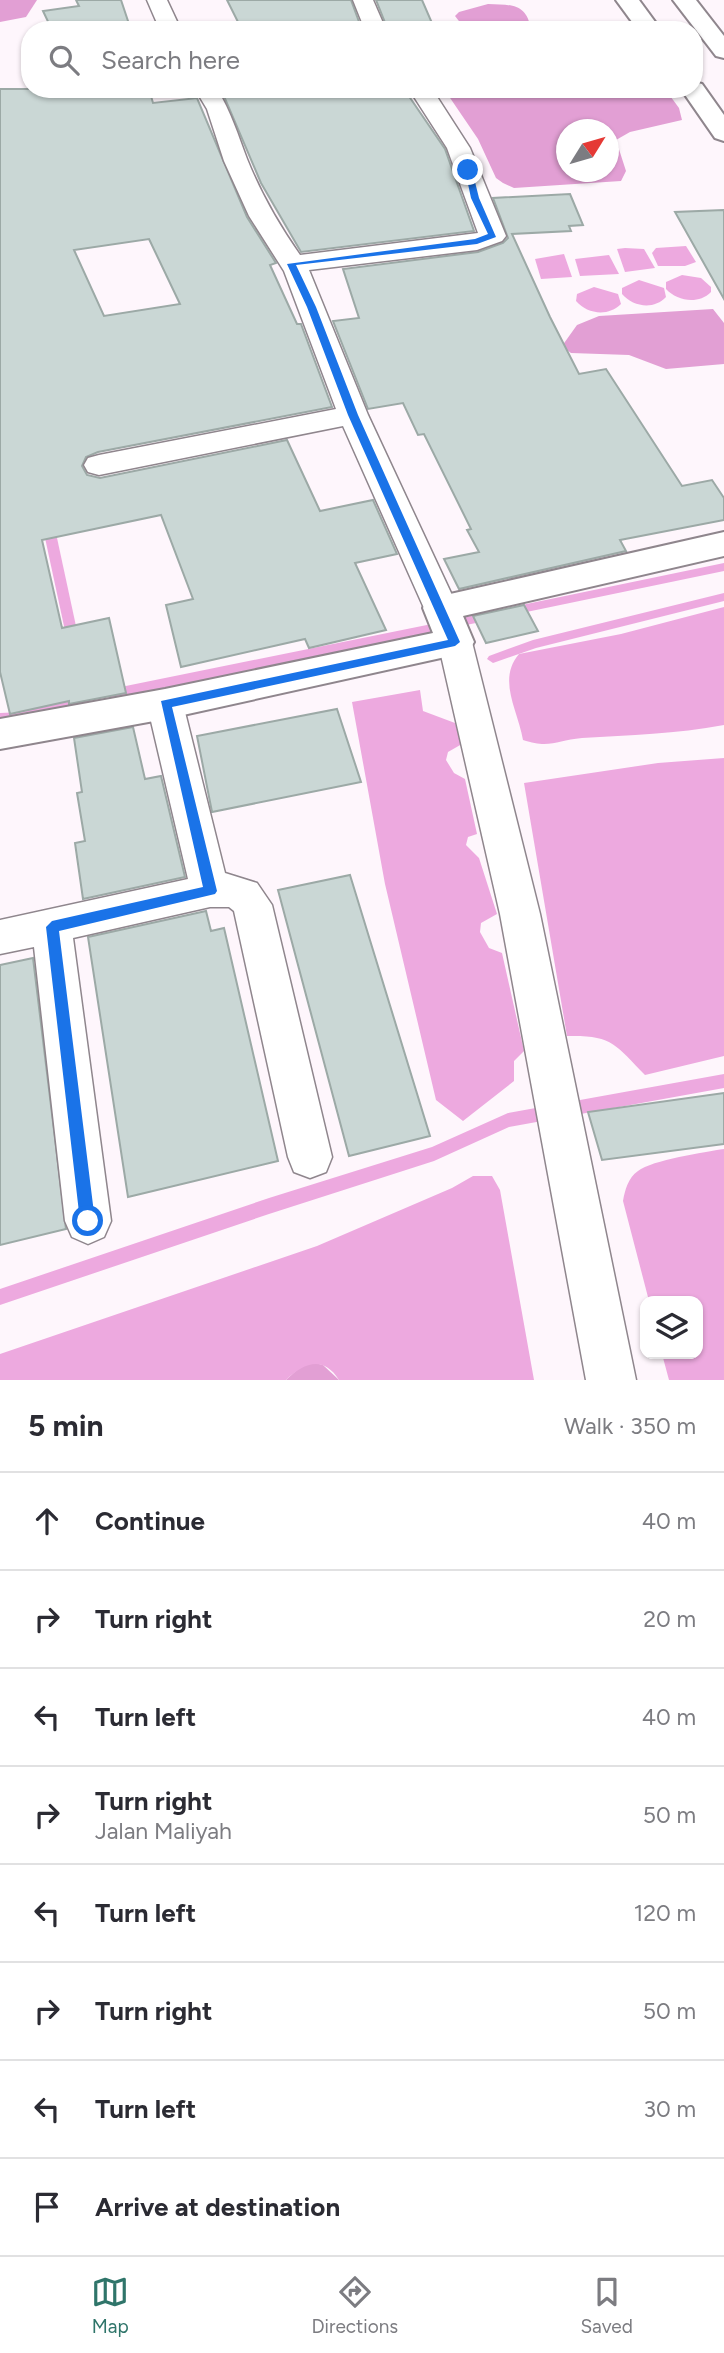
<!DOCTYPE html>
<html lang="en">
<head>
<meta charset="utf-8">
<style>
	:root { --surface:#fff; --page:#f7f7f7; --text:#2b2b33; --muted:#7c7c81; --line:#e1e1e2; --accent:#2f756a }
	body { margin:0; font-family:Figtree,sans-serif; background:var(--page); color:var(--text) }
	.controls { position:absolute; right:21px; bottom:21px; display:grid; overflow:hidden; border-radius:14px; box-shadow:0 2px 5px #0004 }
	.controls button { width:63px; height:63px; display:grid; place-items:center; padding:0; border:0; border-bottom:2px solid var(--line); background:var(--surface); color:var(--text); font:35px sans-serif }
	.compass { position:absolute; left:556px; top:119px; width:63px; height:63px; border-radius:50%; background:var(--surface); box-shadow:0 2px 5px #0004; rotate:53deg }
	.stop { position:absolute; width:21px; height:21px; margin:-16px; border:5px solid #1a73e8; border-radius:50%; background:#fff }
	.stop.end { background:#1a73e8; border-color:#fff; box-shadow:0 2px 7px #0008 }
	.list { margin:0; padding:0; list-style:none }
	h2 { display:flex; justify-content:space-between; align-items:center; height:91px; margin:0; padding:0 28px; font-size:30px }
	h2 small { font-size:23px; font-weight:400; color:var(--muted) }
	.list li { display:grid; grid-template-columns:46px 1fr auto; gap:21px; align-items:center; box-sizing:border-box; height:98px; padding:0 28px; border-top:2px solid var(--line) }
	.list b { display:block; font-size:26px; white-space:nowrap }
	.list p { margin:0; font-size:23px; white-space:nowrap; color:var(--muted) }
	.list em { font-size:23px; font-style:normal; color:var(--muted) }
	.icon { flex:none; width:38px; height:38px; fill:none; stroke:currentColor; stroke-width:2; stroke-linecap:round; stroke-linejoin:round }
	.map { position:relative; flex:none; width:724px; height:1380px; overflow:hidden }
	.search { position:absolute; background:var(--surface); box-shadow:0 2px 5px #0004; left:21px; right:21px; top:21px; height:77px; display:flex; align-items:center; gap:18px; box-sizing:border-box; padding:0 24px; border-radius:28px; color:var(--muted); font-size:26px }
	.sheet { height:875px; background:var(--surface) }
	nav { display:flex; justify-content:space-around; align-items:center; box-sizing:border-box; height:98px; border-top:2px solid var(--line); background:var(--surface); font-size:19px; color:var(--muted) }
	nav a { display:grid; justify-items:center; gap:4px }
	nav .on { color:var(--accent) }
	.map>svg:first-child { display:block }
	.forest { fill:#e29fd4; fill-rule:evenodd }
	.water { fill:#eda9df }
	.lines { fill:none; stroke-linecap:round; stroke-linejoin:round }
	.stream { fill:#eda9df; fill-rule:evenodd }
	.building { fill:#cad7d5; stroke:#9ca9a6; stroke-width:2; fill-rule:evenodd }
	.minor-casing { stroke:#8f868d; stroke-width:3 }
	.tertiary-casing { stroke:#8f868d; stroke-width:4 }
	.trunk-casing { stroke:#8f868d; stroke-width:4 }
	.minor { fill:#fff; fill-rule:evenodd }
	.tertiary { fill:#fff; fill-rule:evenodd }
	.trunk { fill:#fff; fill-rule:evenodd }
	.route { fill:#1a73e8 }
</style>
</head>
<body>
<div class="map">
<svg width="724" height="1380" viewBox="0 0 724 1380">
	<rect width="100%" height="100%" fill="#fef6fc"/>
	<g class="forest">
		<path d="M 0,0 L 37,0 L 26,17 L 0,22 Z"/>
		<path d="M 488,4 C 511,5 527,3 531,30 L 457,30 L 462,25 L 455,16 L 459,12 Z"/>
		<path d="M 444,89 L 665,89 L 679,108 L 682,120 L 630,132 L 616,140 L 626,171 L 621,181 L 514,188 L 503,183 L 496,178 L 478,139 ZM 566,130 L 608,130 L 608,172 L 566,172 Z"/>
		<path d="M 713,309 L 724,323 L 724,364 L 666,369 L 629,355 L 571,353 L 562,346 L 577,325 L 599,316 Z"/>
		<path d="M 311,1362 L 323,1365 L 339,1380 L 286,1380 L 299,1368 Z"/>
	</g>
	<g class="water">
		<path d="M 686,246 L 696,262 L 685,266 L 658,266 L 652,253 L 656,248 Z"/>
		<path d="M 625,248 L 644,249 L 655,268 L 625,272 L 617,249 Z"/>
		<path d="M 564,254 L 572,277 L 541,279 L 535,259 Z"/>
		<path d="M 609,255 L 619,274 L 580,276 L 575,259 Z"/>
		<path d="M 682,275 L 701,278 L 711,287 L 711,292 C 698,305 677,301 666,289 L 666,282 Z"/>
		<path d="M 639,280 L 664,288 L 666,297 C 654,310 633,307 622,294 L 622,288 Z"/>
		<path d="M 594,287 L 618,294 L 621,304 C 608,317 587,314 576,301 L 577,294 Z"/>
		<path d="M 724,607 L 724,725 C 676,734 630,735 582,738 C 557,740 550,749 523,740 C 518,710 497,680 519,654 L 621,634 Z"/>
		<path d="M 420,690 L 423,711 L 455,723 L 462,744 L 448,752 L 446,760 L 454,773 L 465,779 L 477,834 L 468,837 L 466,845 L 479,858 L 497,914 L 481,923 L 480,932 L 489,948 L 502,953 L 524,1051 L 514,1061 L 514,1081 L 463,1121 L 436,1100 L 385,884 L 352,702 Z"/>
		<path d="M 724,758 L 724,1056 L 645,1075 C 615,1044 612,1035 567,1036 L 524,783 L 658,763 Z"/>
		<path d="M 724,1149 L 724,1380 L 669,1380 L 662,1354 L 698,1354 L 698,1301 L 649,1301 L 623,1201 C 625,1190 628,1178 638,1171 C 652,1160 705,1152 724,1149 Z"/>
		<path d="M 473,1176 L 492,1176 L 500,1190 L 534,1380 L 339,1380 C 323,1355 304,1363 286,1380 L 0,1380 L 0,1354 L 317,1246 L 452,1188 Z"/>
	</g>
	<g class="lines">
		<g class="stream">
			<path d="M 48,520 L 54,524 L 79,640 L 73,644 L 67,640 L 42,524 Z"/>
			<path d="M 724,563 L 724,571 L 512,615 L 506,611 L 512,607 Z"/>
			<path d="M 724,593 L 724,601 L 536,648 L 493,663 L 487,659 L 489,656 L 533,640 Z"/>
			<path d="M 491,612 L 495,613 L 497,616 L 495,619 L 111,699 L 105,694 L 111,689 Z"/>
			<path d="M 83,695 L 87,697 L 89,700 L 87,703 L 23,722 L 0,723 L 0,713 L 23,712 Z"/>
			<path d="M 724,1074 L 724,1088 L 509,1127 L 434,1161 L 269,1214 L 0,1305 L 0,1289 L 269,1198 L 432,1147 L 508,1113 Z"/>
		</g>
	</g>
	<g class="building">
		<path d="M 76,0 L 121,0 L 131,30 L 52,30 L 43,11 L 79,6 Z"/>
		<path d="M 227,0 L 351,0 L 362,30 L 242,30 Z"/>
		<path d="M 376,0 L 422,0 L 435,30 L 388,30 Z"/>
		<path d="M 0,89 L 149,89 L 153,103 L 197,98 L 247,217 L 276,263 L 270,265 L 297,324 L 301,324 L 332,407 L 98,452 L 86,457 L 82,466 L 87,475 L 100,478 L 287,440 L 320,511 L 373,500 L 397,554 L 355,563 L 386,630 L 309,648 L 305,639 L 181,667 L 166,605 L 193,599 L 161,515 L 42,540 L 62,628 L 109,618 L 126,693 L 69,704 L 69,701 L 10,714 L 0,672 ZM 149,239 L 180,304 L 104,316 L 74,250 Z"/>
		<path d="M 252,89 L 404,89 L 445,149 L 474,231 L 301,252 L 261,183 L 223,94 Z"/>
		<path d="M 570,194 L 583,225 L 569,226 L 571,231 L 512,234 L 550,317 L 579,374 L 606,369 L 682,486 L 712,480 L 724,498 L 724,520 L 620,540 L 626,551 L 459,589 L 444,559 L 479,552 L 467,530 L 471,529 L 424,434 L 418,435 L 403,403 L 368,409 L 333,321 L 359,318 L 343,269 L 478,252 L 503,243 L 508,238 L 493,198 Z"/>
		<path d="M 724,210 L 724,299 L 675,212 Z"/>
		<path d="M 524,605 L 538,631 L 486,643 L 473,616 Z"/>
		<path d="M 337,709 L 361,782 L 212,812 L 197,736 Z"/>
		<path d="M 133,727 L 145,779 L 161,776 L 185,877 L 83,899 L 75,843 L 85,841 L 77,793 L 82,792 L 74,738 Z"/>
		<path d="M 350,875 L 430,1136 L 349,1156 L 278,890 Z"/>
		<path d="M 206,911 L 211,931 L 224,928 L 278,1161 L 128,1197 L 88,937 Z"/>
		<path d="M 33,958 L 66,1229 L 0,1245 L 0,965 Z"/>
		<path d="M 724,1093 L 724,1144 L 602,1160 L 588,1112 Z"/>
	</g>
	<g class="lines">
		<g class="minor-casing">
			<g id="minor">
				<path d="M 147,0 L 167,0 L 181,30 L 160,30 Z"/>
				<path d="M 353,0 L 373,0 L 386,30 L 365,30 Z"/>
				<path d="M 195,89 L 217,89 C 231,112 238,135 247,159 C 261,194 279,225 300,255 L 478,233 L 447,148 L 409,89 L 432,89 L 470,148 L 506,236 L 502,241 L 477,250 L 309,270 L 368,415 L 458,608 L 453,616 L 441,620 L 429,616 L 424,608 L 343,426 L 99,475 L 88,472 L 84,465 L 88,458 L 99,455 L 336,409 L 284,271 L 249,216 L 224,161 L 207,109 Z"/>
				<path d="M 455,630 L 467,633 L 472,642 L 540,914 L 636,1380 L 586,1380 L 500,914 L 438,642 L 443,633 Z"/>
				<path d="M 165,691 L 177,695 L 183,704 L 225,873 L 257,883 L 272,905 L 332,1157 L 326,1172 L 310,1178 L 294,1172 L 288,1157 L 234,911 L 229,907 L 210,907 L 73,938 L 111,1221 L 104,1237 L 88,1244 L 72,1237 L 65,1221 L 34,947 L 0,954 L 0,920 L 188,879 L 147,704 L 153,695 Z"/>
			</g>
		</g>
		<g class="tertiary-casing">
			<path id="tertiary" d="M 724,532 L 724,556 L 463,616 L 474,642 L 468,652 L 165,719 L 0,749 L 0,719 L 165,689 L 433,633 L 423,608 L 428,599 Z"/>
		</g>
		<g class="trunk-casing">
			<g id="trunk">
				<path d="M 616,0 L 639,0 L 661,30 L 638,30 Z"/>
				<path d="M 673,0 L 696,0 L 724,36 L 724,58 L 716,56 Z"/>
				<path d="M 694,82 L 702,84 L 724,115 L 724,141 L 715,138 L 681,89 L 694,89 Z"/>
			</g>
		</g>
		<use href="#minor" class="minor"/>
		<use href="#tertiary" class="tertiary"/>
		<use href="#trunk" class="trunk"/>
	</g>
	<path class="route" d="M 468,167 L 472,170 L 479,198 L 496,237 L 477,244 L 296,265 L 316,307 L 358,415 L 460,642 L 455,646 L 172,707 L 217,891 L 215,894 L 59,931 L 95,1221 L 88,1228 L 80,1221 L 46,927 L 52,921 L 203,887 L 161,701 L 448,640 L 348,415 L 307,307 L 287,264 L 475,239 L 488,234 L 471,198 L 465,170 Z"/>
</svg>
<div class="controls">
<button><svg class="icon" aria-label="layers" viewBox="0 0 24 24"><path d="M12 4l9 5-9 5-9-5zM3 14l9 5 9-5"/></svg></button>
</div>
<svg class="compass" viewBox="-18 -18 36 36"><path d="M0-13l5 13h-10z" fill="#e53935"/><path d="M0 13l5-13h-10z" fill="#7c7c81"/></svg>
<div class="stop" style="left:88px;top:1221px"></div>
<div class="stop end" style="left:468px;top:170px"></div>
<div class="search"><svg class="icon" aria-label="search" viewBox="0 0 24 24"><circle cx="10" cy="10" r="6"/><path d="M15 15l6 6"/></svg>Search here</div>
</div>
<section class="sheet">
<h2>5 min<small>Walk · 350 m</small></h2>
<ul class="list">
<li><svg class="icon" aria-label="ahead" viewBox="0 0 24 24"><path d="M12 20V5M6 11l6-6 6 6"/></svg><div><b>Continue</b></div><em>40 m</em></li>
<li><svg class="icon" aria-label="right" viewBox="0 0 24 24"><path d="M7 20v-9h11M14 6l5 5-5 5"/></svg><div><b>Turn right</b></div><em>20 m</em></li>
<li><svg class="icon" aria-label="left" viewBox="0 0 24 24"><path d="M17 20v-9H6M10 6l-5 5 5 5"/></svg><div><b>Turn left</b></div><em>40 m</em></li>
<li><svg class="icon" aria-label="right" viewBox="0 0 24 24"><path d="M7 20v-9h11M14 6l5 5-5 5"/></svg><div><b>Turn right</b><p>Jalan Maliyah</p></div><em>50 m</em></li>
<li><svg class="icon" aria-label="left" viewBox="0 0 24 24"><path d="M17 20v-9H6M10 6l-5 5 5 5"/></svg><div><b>Turn left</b></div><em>120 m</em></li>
<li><svg class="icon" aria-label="right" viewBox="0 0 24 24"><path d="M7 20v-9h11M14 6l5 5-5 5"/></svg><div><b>Turn right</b></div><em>50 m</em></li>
<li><svg class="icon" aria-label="left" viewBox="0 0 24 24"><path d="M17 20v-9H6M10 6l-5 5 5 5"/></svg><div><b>Turn left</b></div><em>30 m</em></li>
<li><svg class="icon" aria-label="arrive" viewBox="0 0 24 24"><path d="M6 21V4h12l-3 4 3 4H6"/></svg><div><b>Arrive at destination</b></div></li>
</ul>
</section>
<nav>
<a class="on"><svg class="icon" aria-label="map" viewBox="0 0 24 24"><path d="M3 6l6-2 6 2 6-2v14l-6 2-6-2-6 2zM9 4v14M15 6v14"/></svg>Map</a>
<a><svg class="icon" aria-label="directions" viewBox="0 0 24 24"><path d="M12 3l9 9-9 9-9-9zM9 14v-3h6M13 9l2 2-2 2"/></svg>Directions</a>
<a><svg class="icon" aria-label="saved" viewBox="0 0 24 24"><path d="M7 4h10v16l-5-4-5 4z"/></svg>Saved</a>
</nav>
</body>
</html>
